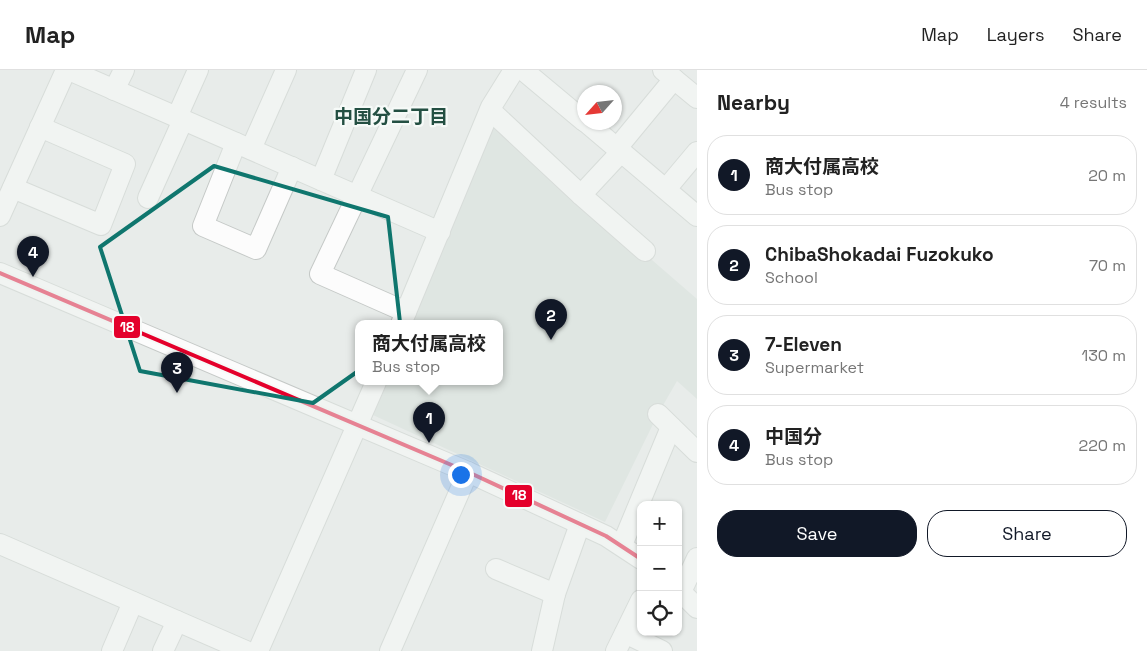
<!DOCTYPE html>
<html lang="en">
<head>
<meta charset="utf-8">
<style>
	:root { --surface:#fff; --page:#f6f6f6; --text:#222; --muted:#767676; --line:#e0e0e0; --accent:#111827 }
	body { margin:0; font-family:"Space Grotesk","Noto Sans JP",sans-serif; background:var(--page); color:var(--text) }
	.controls { position:absolute; right:15px; bottom:15px; display:grid; overflow:hidden; border-radius:10px; box-shadow:0 1px 4px #0004 }
	.controls button { width:45px; height:45px; display:grid; place-items:center; padding:0; border:0; border-bottom:1px solid var(--line); background:var(--surface); color:var(--text); font:25px sans-serif }
	.compass { position:absolute; left:577px; top:15px; width:45px; height:45px; border-radius:50%; background:var(--surface); box-shadow:0 1px 4px #0004; rotate:243deg }
	.you { position:absolute; left:460px; top:404px; width:18px; height:18px; margin:-12px; border:4px solid #fff; border-radius:50%; background:#1a73e8; box-shadow:0 0 0 8px #1a73e833 }
	.badge { display:grid; place-items:center; width:32px; height:32px; border-radius:50%; background:var(--accent); color:#fff; font-size:16px; font-weight:700 }
	.pin { position:absolute; translate:-50% -41px; filter:drop-shadow(0 1px 2px #0008) }
	.pin::after { content:''; position:absolute; top:26px; width:18px; height:15px; background:inherit; clip-path:polygon(0 0,100% 0,50% 100%) }
	.popup { position:absolute; left:355px; top:250px; width:148px; height:65px; box-sizing:border-box; display:grid; place-content:center; border-radius:10px; background:var(--surface); filter:drop-shadow(0 1px 4px #0005); font-size:16px; white-space:nowrap; color:var(--muted) }
	.popup b { font-size:19px; color:var(--text) }
	.popup::after { content:''; position:absolute; left:50%; top:100%; margin-left:-10px; border:10px solid transparent; border-top-color:var(--surface) }
	.list { margin:0; padding:0; list-style:none }
	h2 { display:flex; justify-content:space-between; align-items:center; height:65px; margin:0; padding:0 20px; font-size:21px }
	h2 small { font-size:16px; font-weight:400; color:var(--muted) }
	.list li { display:grid; grid-template-columns:32px 1fr auto; gap:15px; align-items:center; box-sizing:border-box; height:80px; margin:0 10px 10px; padding:0 10px; border:1px solid var(--line); border-radius:20px }
	.list b { display:block; font-size:19px; white-space:nowrap }
	.list p { margin:0; font-size:16px; white-space:nowrap; color:var(--muted) }
	.list em { font-size:16px; font-style:normal; color:var(--muted) }
	.actions { display:flex; gap:10px; padding:15px 20px }
	.actions a { flex:1; padding:11px 0; border:1px solid var(--accent); border-radius:20px; text-align:center; font-size:18px; color:var(--accent) }
	.actions .main { background:var(--accent); color:#fff }
	.icon { flex:none; width:28px; height:28px; fill:none; stroke:currentColor; stroke-width:2; stroke-linecap:round; stroke-linejoin:round }
	.map { position:relative; flex:none; width:697px; height:581px; overflow:hidden }
	header { display:flex; align-items:center; gap:30px; box-sizing:border-box; height:70px; padding:0 25px; background:var(--surface); border-bottom:1px solid var(--line) }
	header strong { font-size:24px }
	nav { display:flex; gap:28px; margin-inline-start:auto; font-size:18px }
	main { display:flex }
	aside { flex:1; background:var(--surface) }
	.map>svg:first-child { display:block }
	.built { fill:#d6ddda }
	.lines { fill:none; stroke-linecap:round; stroke-linejoin:round }
	.minor-casing { stroke:#c5c9c7; stroke-width:22 }
	.minor { stroke:#fcfcfc; stroke-width:20 }
	.bus-1-casing { stroke:#f6faf8; stroke-width:8 }
	.bus-1 { stroke:#e4002b; stroke-width:4 }
	.marked { fill:none; stroke:#0f766e; stroke-width:4; stroke-linejoin:round }
	.labels { text-anchor:middle; stroke-width:4.5; stroke-linejoin:round; paint-order:stroke }
	.neighbourhood-label { font-size:19px; font-weight:bold; fill:#234f42; stroke:#f6faf8 }
	.line-badge { stroke:#f6faf8; stroke-width:2 }
	.badge-label { font-size:14px; text-anchor:middle; font-weight:bold; fill:#fff }
</style>
</head>
<body>
<header>
<strong>Map</strong>
<nav><a>Map</a><a>Layers</a><a>Share</a></nav>
</header>
<main>
<div class="map">
<svg width="697" height="581" viewBox="0 0 697 581">
	<rect width="100%" height="100%" fill="#e8ecea"/>
	<path class="built" d="M 494,53 L 697,229 L 697,329 L 677,311 L 658,344 L 605,452 L 373,345 L 387,312 L 499,312 L 499,254 L 411,254 Z"/>
	<g class="lines">
		<g class="minor-casing">
			<g id="minor">
				<path d="M 69,0 L 440,162"/>
				<path d="M 523,0 L 584,51"/>
				<path d="M 663,0 L 697,28"/>
				<path d="M 114,20 L 124,0"/>
				<path d="M 490,40 L 581,125 L 645,181"/>
				<path d="M 177,47 L 198,0"/>
				<path d="M 586,52 L 697,146"/>
				<path d="M 236,73 L 203,156 L 256,179 L 292,97"/>
				<path d="M 617,78 L 674,9"/>
				<path d="M 251,79 L 286,0"/>
				<path d="M 321,110 L 366,0"/>
				<path d="M 13,118 L 101,155 L 125,94 L 40,57"/>
				<path d="M 666,119 L 697,82"/>
				<path d="M 581,125 L 621,82"/>
				<path d="M 148,128 L 183,50"/>
				<path d="M 0,146 L 66,0"/>
				<path d="M 0,203 L 468,402 L 606,466 L 641,489"/>
				<path d="M 406,242 L 320,204 L 417,0"/>
				<path d="M 401,254 L 491,37 L 514,0"/>
				<path d="M 658,344 L 697,382"/>
				<path d="M 0,474 L 246,581"/>
				<path d="M 622,475 L 671,357"/>
				<path d="M 496,499 L 555,524 L 542,581"/>
				<path d="M 678,519 L 697,538"/>
				<path d="M 681,522 L 697,488"/>
				<path d="M 555,524 L 580,454"/>
				<path d="M 625,563 L 662,581"/>
				<path d="M 112,581 L 133,532"/>
				<path d="M 163,581 L 177,551"/>
				<path d="M 258,581 L 376,312"/>
				<path d="M 390,581 L 468,402"/>
				<path d="M 616,581 L 641,530"/>
			</g>
		</g>
		<use href="#minor" class="minor"/>
		<g class="bus-1-casing">
			<path id="bus-1" d="M 0,203 L 468,402 L 606,466 L 641,489"/>
		</g>
		<use href="#bus-1" class="bus-1"/>
	</g>
	<path d="M0 0H697V581H0ZM 214,96 L 388,147 L 402,270 L 313,333 L 140,301 L 100,177 Z" fill="#e8ecea" fill-opacity=".55" fill-rule="evenodd"/>
	<path class="marked" d="M 214,96 L 388,147 L 402,270 L 313,333 L 140,301 L 100,177 Z"/>
	<g class="labels">
		<g class="neighbourhood-label">
			<text x="391" y="53">中国分二丁目</text>
		</g>
	</g>
	<g class="line-badge">
		<rect x="113" y="245" width="28" height="24" rx="5" fill="#e4002b"/>
		<rect x="504" y="414" width="29" height="24" rx="5" fill="#e4002b"/>
	</g>
	<g class="badge-label">
		<text x="127" y="262">18</text>
		<text x="519" y="430">18</text>
	</g>
</svg>
<div class="controls">
<button>+</button>
<button>−</button>
<button><svg class="icon" aria-label="locate" viewBox="0 0 24 24"><circle cx="12" cy="12" r="6"/><path d="M12 2v4M12 18v4M2 12h4M18 12h4"/></svg></button>
</div>
<svg class="compass" viewBox="-18 -18 36 36"><path d="M0-13l5 13h-10z" fill="#e53935"/><path d="M0 13l5-13h-10z" fill="#767676"/></svg>
<div class="you"></div>
<div class="pin badge" style="left:429px;top:373px">1</div>
<div class="popup"><b>商大付属高校</b>Bus stop</div>
<div class="pin badge" style="left:551px;top:270px">2</div>
<div class="pin badge" style="left:177px;top:323px">3</div>
<div class="pin badge" style="left:33px;top:207px">4</div>
</div>
<aside>
<h2>Nearby<small>4 results</small></h2>
<ul class="list">
<li><span class="badge">1</span><div><b>商大付属高校</b><p>Bus stop</p></div><em>20 m</em></li>
<li><span class="badge">2</span><div><b>ChibaShokadai Fuzokuko</b><p>School</p></div><em>70 m</em></li>
<li><span class="badge">3</span><div><b>7-Eleven</b><p>Supermarket</p></div><em>130 m</em></li>
<li><span class="badge">4</span><div><b>中国分</b><p>Bus stop</p></div><em>220 m</em></li>
</ul>
<div class="actions"><a class="main">Save</a><a>Share</a></div>
</aside>
</main>
</body>
</html>
